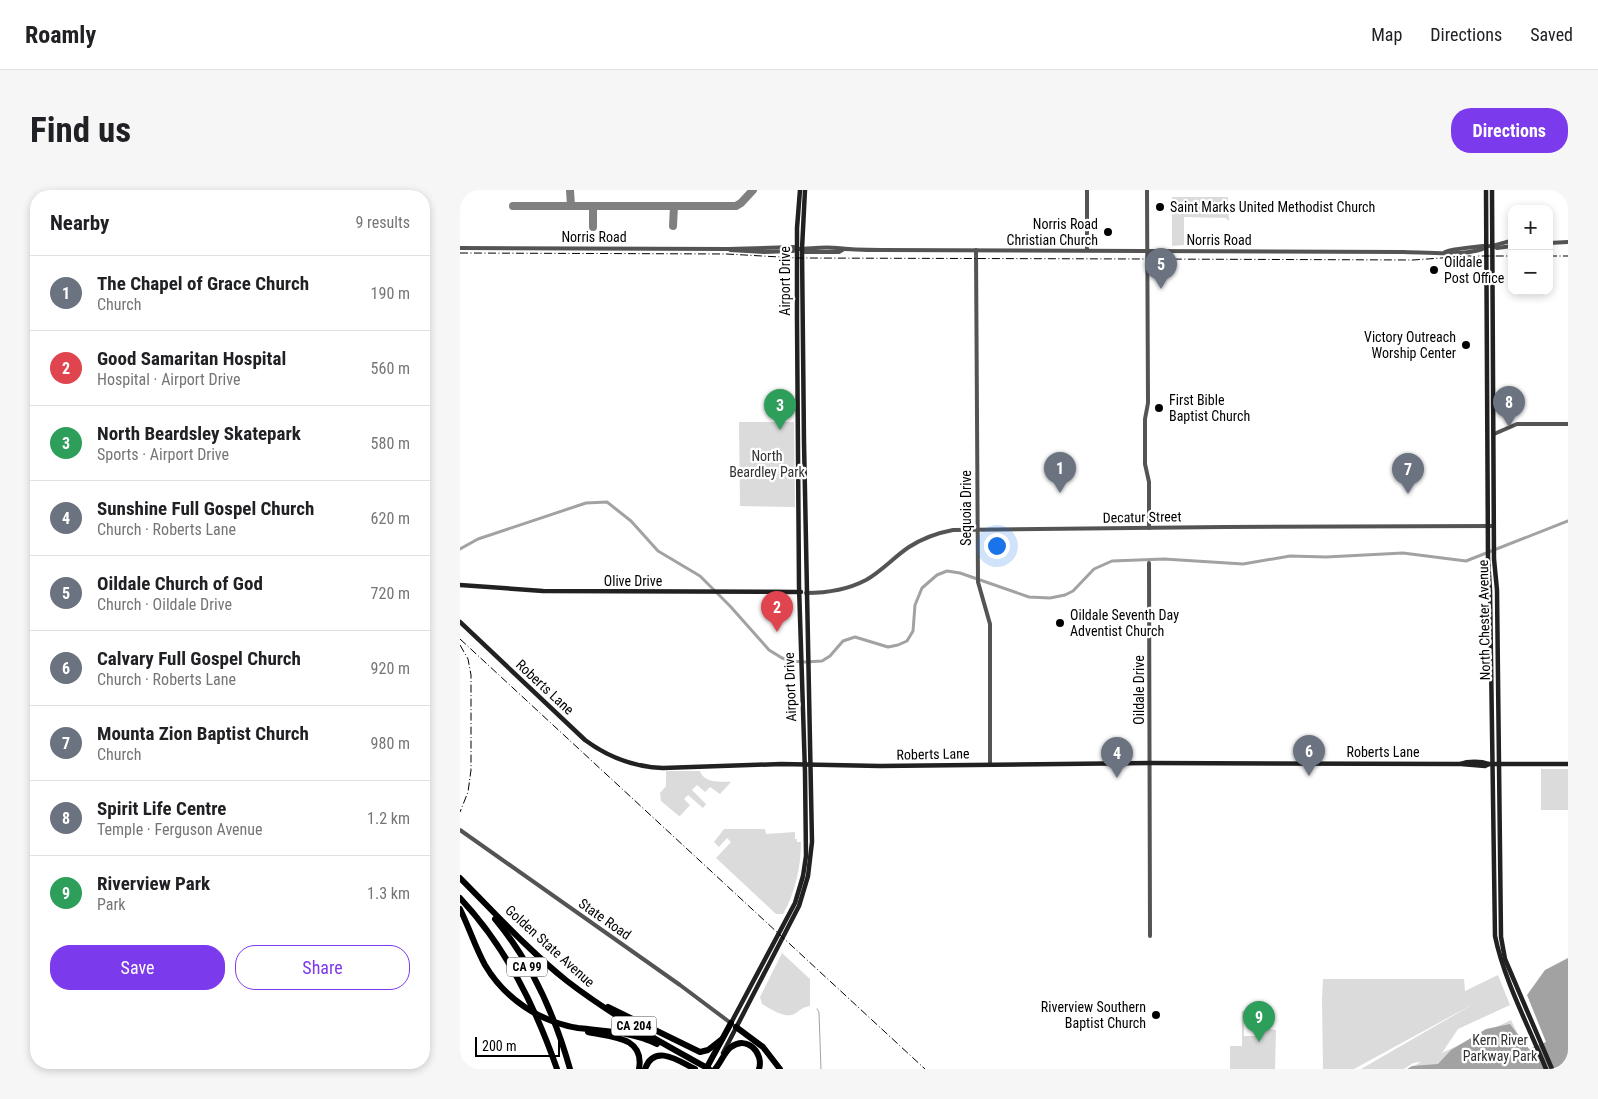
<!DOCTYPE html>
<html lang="en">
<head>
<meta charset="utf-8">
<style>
	:root { --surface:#fff; --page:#f6f6f6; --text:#202124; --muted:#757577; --line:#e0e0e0; --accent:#7c3aed }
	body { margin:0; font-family:"Roboto Condensed",sans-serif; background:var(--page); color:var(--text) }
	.controls { position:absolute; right:15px; top:15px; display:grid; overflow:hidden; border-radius:10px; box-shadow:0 2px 8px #0003 }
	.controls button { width:45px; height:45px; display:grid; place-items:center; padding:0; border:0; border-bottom:1px solid var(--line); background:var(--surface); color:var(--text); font:25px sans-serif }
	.scale { position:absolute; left:15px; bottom:12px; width:85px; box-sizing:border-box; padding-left:5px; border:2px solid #000; border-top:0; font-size:14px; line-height:18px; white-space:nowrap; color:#000; -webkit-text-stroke:4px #fff; paint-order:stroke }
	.you { position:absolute; left:536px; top:355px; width:18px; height:18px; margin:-12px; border:4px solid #fff; border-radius:50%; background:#1a73e8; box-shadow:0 0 0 8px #1a73e833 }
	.badge { display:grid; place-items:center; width:32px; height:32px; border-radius:50%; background:var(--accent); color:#fff; font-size:16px; font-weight:700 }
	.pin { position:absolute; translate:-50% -41px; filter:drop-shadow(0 1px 2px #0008) }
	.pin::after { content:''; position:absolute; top:26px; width:18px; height:15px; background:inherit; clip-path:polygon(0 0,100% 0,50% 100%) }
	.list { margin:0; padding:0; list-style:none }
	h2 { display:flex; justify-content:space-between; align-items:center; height:65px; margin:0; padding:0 20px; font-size:21px }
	h2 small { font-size:16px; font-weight:400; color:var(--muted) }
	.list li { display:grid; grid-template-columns:32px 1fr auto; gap:15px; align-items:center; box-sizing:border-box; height:75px; padding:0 20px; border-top:1px solid var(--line) }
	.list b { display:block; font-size:19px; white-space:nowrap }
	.list p { margin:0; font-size:16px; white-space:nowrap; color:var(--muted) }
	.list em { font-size:16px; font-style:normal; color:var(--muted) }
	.actions { display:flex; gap:10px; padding:15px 20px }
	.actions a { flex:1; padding:11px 0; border:1px solid var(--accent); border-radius:20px; text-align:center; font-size:18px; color:var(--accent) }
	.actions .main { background:var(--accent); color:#fff }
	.map { position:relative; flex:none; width:1108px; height:879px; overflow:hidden; border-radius:20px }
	header { display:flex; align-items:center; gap:30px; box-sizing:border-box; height:70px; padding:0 25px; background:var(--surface); border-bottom:1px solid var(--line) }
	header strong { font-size:24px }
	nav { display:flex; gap:28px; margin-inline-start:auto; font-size:18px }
	.intro { display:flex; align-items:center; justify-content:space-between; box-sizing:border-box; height:120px; padding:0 30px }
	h1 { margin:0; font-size:35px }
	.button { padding:12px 22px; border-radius:20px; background:var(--accent); color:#fff; font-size:18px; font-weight:700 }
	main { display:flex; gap:30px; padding:0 30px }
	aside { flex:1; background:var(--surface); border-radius:20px; box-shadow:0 2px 8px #0003 }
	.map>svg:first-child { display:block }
	.green { fill:#dbdbdb }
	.water { fill:#a2a2a2 }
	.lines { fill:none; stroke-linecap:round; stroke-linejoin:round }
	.stream { stroke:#a2a2a2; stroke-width:1 }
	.canal { stroke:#a2a2a2; stroke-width:3 }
	.taxiway { stroke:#808080; stroke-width:8 }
	.tertiary { stroke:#545454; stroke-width:4 }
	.secondary { stroke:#212121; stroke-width:4.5 }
	.motorway { stroke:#000; stroke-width:6 }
	.rail { stroke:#000; stroke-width:1; stroke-dasharray:8 2.5 1 2.5; stroke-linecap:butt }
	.poi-dot { fill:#000; stroke:#fff; stroke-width:2 }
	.labels { text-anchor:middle; stroke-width:4.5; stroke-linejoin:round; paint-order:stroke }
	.shield { fill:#fff; stroke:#4c4c4c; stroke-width:1 }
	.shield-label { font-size:12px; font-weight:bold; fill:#000 }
	.poi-label { font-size:14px; fill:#000; stroke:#fff; text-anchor:start }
	.street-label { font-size:14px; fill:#000; stroke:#fff }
	.park-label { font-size:14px; fill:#323232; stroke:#fff }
</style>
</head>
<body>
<header>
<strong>Roamly</strong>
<nav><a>Map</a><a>Directions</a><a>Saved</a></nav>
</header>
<div class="intro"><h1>Find us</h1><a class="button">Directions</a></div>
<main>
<aside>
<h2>Nearby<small>9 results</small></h2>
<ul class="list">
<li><span class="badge" style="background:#6b7280">1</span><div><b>The Chapel of Grace Church</b><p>Church</p></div><em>190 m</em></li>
<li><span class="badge" style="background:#e0444e">2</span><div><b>Good Samaritan Hospital</b><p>Hospital · Airport Drive</p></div><em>560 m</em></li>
<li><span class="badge" style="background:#2e9e5b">3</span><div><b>North Beardsley Skatepark</b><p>Sports · Airport Drive</p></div><em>580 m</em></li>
<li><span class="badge" style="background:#6b7280">4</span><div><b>Sunshine Full Gospel Church</b><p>Church · Roberts Lane</p></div><em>620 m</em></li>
<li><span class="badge" style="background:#6b7280">5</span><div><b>Oildale Church of God</b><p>Church · Oildale Drive</p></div><em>720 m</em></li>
<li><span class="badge" style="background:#6b7280">6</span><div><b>Calvary Full Gospel Church</b><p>Church · Roberts Lane</p></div><em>920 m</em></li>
<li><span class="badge" style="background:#6b7280">7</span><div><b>Mounta Zion Baptist Church</b><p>Church</p></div><em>980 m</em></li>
<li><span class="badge" style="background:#6b7280">8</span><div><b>Spirit Life Centre</b><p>Temple · Ferguson Avenue</p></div><em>1.2 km</em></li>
<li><span class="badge" style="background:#2e9e5b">9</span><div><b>Riverview Park</b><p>Park</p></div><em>1.3 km</em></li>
</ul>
<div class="actions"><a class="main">Save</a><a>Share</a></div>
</aside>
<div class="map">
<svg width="1108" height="879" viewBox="0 0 1108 879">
	<rect width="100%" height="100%" fill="#fff"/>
	<g class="green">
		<path d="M 712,7 L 768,7 L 769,31 L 766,28 L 724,27 L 724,55 L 712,56 Z"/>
		<path d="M 279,232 L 334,232 L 335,317 L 280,316 Z"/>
		<rect x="1081" y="579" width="27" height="41"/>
		<path d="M 206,581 L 240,581 C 245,594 259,591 271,592 L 260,604 L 250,597 L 245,602 L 237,595 L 232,600 L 246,614 L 243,618 L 228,605 L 224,609 L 230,615 L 220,626 L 219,626 L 201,611 L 200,603 L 206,596 Z"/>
		<path d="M 264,639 L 305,639 L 306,644 L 335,642 L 335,649 L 337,649 L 337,652 L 341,652 C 341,677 335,703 323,724 L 316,724 L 256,668 L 271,652 L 267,648 L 259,657 L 254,652 Z"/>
		<path d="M 322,763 L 350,789 L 350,816 C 343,817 342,819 336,823 C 326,830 311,819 302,814 L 300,807 Z"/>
		<path d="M 1108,775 L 1108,879 L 949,879 L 961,872 L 953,873 L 944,879 L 901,879 L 1015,813 L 894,879 L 863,879 L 862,809 L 863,789 L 1004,789 L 1005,801 L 1038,785 L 1050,815 L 998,839 L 982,863 L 1051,830 L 1067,863 L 1092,851 Z"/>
		<path d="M 782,821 L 784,821 L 784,846 L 800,846 L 800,821 L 809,821 L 809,839 L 816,840 L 815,879 L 770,879 L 770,856 L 782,856 Z"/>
	</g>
	<path class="water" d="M 1108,768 L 1108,879 L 947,879 L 952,876 L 978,874 L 991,860 L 1026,839 L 1050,834 L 1069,859 L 1086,852 L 1067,805 L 1085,780 Z"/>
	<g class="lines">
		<path class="stream" d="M 357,819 L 359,822 L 361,879"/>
		<path class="canal" d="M 0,359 L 18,349 L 126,313 L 147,312 L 171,331 L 198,361 L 240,386 L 270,416 L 309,460 L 322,468 L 330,471 L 345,472 L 362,471 L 370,466 L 383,451 L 395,447 L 428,457 L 438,455 L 447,451 L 453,441 L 455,415 L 462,398 L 477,385 L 487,381 L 500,383 L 569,407 L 590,408 L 605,405 L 613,401 L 634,379 L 652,371 L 704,369 L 783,374 L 830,366 L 866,367 L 943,363 L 1006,371 L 1108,331"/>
		<g class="taxiway">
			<path d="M 110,0 L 111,16"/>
			<path d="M 53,16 L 276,16 L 281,13 L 293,0"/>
			<path d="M 133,16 L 133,37"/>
			<path d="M 213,36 L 214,16"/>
		</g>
		<g class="tertiary">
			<path d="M 687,0 L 688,213 L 685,229 L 685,274 L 689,292 L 689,338"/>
			<path d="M 1089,53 L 1108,52"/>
			<path d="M 1033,56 L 1037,58 L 1052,56"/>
			<path d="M 0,58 L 268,59 L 334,57 L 337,59 C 350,59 363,56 377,58 C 392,60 406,60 421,60 L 943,62 C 963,62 1011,67 1026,57"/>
			<path d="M 342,59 L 345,62 L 379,62 L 384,59"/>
			<path d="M 270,60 L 304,62 L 333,61 L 337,59"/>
			<path d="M 516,60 L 518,392 L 530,434 L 530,574"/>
			<path d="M 627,60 L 627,0"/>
			<path d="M 985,62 C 990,59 1015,57 1023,56 C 1030,58 1043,52 1052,51"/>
			<path d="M 1034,244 L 1057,234 L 1108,234"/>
			<path d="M 689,373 L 690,746"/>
			<path d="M 346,403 C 367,403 387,400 406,390 C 422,381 434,367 449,357 C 463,348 477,343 493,340 L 764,337 L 1034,336"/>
			<path d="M 0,640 L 220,795 L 272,834"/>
		</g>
		<g class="secondary">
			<path d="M 1026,0 L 1028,369 L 1030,400 L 1035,746 C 1044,790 1069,837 1086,879"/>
			<path d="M 1032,0 L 1034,369 L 1037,400 L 1041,747 L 1045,769 L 1092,879"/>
			<path d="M 0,395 L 83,401 L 341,402"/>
			<path d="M 0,432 L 125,550 C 148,567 174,577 203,578 L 321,574 L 420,576 L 690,573 L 1000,574 C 1008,571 1021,571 1029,574"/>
			<path d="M 1001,574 L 1025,576 L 1029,574 L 1108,574"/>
			<path d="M 271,833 L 335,713 L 343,686 L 346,666 L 345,582 L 339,396 L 337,129 L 337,38 L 340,0"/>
			<path d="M 263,863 L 339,716 L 348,686 L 352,652 L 344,252 L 342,59 L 345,0"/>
		</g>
		<g class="motorway">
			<path d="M 0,688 C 35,723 68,760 107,791 C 151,825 200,852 249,879"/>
			<path d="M 0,708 C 46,757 75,816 97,879"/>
			<path d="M 0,719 C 9,737 15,757 25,775 C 45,809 80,832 118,838 C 146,841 172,842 197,854"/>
			<path d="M 35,729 C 71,772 95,826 110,879"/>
			<path d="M 148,817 L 240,862 L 248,860 L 262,849"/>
			<path d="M 276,837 L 303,857 L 320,879"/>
			<path d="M 128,842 C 150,847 185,846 179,879"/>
			<path d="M 185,879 C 194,853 219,871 235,879"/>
			<path d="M 246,879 L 271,833"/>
			<path d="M 255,879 C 261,873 264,862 271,857 C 287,845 304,863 299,879"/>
		</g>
		<g class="rail">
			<path d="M 0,63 L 267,64 L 337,68 L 687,69 L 953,70 L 1009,66 L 1052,66"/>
			<path d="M 1089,66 L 1108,66"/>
			<path d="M 0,449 L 465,879"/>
			<path d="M 0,455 L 8,469 L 11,485 L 11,580 L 8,602 L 0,622"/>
		</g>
	</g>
	<g class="poi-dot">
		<circle cx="700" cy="17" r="5"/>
		<circle cx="648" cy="42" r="5"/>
		<circle cx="974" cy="80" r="5"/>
		<circle cx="1006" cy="155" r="5"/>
		<circle cx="699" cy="218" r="5"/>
		<circle cx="600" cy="433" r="5"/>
		<circle cx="696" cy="825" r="5"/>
	</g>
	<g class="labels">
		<g class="shield">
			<rect x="47" y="767.5" width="40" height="19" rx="4"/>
			<rect x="151.5" y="826.5" width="45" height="19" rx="4"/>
		</g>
		<g class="shield-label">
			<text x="67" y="781">CA 99</text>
			<text x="174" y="840">CA 204</text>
		</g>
		<g class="poi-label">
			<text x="710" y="22">Saint Marks United Methodist Church</text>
			<text x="638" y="39" text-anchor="end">Norris Road<tspan x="638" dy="16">Christian Church</tspan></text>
			<text x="984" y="77">Oildale<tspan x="984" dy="16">Post Office</tspan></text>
			<text x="996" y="152" text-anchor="end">Victory Outreach<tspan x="996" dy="16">Worship Center</tspan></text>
			<text x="709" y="215">First Bible<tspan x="709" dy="16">Baptist Church</tspan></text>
			<text x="610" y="430">Oildale Seventh Day<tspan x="610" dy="16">Adventist Church</tspan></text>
			<text x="686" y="822" text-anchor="end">Riverview Southern<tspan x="686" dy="16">Baptist Church</tspan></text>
		</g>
		<g class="street-label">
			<text x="134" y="52">Norris Road</text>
			<text x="759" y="55">Norris Road</text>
			<text transform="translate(325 91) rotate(-90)" y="5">Airport Drive</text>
			<text transform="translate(506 318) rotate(-90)" y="5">Sequoia Drive</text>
			<text transform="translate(682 327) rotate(-1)" y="5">Decatur Street</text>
			<text x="173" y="396">Olive Drive</text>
			<text transform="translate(1024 430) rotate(-91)" y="5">North Chester Avenue</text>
			<text transform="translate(85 497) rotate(43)" y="5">Roberts Lane</text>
			<text transform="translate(330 497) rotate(-92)" y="5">Airport Drive</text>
			<text transform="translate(679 500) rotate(-90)" y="5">Oildale Drive</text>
			<text x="923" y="567">Roberts Lane</text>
			<text transform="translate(473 564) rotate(-1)" y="5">Roberts Lane</text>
			<text transform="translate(145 729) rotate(35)" y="5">State Road</text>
			<text transform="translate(90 756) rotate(42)" y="5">Golden State Avenue</text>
		</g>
		<g class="park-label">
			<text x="307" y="271">North<tspan x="307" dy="16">Beardley Park</tspan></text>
			<text x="1040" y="855">Kern River<tspan x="1040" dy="16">Parkway Park</tspan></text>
		</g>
	</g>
</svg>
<div class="controls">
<button>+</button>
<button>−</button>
</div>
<div class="scale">200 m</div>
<div class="you"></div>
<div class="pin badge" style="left:600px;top:303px;background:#6b7280">1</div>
<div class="pin badge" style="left:317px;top:442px;background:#e0444e">2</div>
<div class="pin badge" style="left:320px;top:240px;background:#2e9e5b">3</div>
<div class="pin badge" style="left:657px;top:588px;background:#6b7280">4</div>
<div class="pin badge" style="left:701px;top:99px;background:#6b7280">5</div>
<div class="pin badge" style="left:849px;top:586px;background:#6b7280">6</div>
<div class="pin badge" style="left:948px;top:304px;background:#6b7280">7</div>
<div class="pin badge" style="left:1049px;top:237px;background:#6b7280">8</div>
<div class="pin badge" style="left:799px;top:852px;background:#2e9e5b">9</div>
</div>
</main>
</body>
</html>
